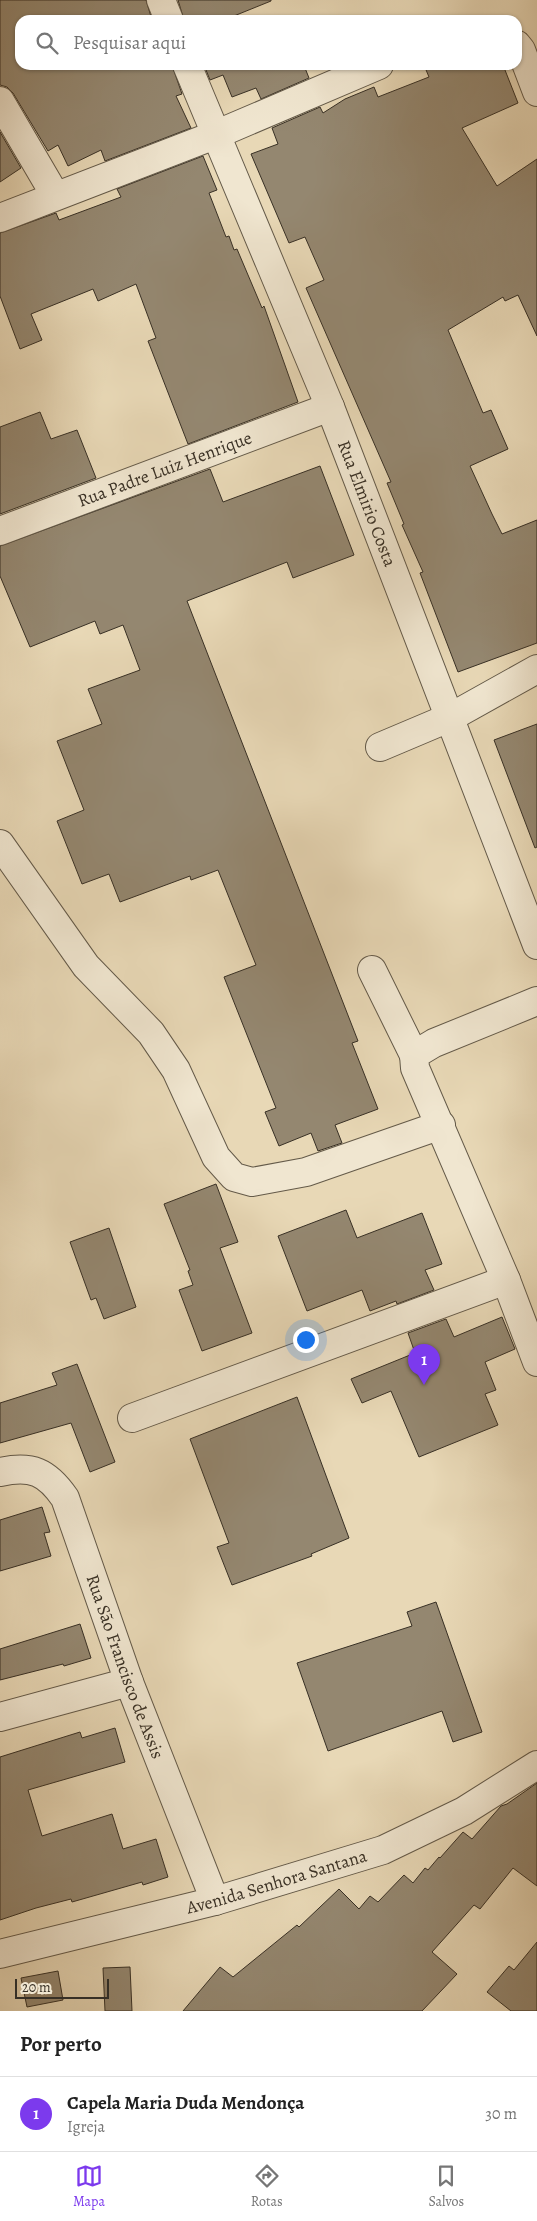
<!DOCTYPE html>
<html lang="pt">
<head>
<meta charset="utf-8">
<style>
	:root { --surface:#fff; --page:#f2f2f2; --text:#222; --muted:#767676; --line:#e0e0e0; --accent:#7c3aed }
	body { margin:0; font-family:Alegreya,serif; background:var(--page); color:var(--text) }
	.scale { position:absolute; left:15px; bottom:12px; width:94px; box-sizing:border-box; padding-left:5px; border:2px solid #383025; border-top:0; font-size:14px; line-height:18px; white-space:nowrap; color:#383025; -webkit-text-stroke:4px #f0e6d0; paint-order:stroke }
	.you { position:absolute; left:305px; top:1339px; width:18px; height:18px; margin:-12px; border:4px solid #fff; border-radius:50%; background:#1a73e8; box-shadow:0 0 0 8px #1a73e833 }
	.badge { display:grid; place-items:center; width:32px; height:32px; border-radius:50%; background:var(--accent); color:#fff; font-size:16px; font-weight:700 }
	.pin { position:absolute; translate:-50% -41px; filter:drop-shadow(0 1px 2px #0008) }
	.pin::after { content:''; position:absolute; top:26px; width:18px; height:15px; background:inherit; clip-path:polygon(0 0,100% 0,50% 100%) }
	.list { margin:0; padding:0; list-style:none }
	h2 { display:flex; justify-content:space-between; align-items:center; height:65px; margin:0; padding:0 20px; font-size:21px }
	h2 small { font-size:16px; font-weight:400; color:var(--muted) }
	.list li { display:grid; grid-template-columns:32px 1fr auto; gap:15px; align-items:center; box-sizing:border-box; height:75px; padding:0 20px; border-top:1px solid var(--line) }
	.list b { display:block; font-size:19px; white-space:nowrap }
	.list p { margin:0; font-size:16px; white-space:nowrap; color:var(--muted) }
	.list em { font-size:16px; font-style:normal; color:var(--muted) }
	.icon { flex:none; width:28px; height:28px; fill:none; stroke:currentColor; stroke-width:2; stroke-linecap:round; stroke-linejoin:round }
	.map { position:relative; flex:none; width:537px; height:2011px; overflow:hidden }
	.search { position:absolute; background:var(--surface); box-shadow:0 1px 4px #0004; left:15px; right:15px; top:15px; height:55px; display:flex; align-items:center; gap:12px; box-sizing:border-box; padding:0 18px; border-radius:15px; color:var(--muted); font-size:19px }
	.sheet { height:140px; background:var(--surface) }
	nav { display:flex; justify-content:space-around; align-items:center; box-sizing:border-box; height:70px; border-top:1px solid var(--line); background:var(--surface); font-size:14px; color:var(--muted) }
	nav a { display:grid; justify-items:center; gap:2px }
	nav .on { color:var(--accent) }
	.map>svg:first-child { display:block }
	.building { fill:#948770; stroke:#383025 }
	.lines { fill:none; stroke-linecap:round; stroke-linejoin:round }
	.minor-casing { stroke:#645a49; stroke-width:30 }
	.minor { stroke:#f0e6d0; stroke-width:28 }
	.labels { text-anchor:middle; stroke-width:4.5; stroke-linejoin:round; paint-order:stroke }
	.street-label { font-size:18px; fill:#383025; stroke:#f0e6d0 }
</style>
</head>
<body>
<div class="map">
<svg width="537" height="2011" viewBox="0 0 537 2011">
	<rect width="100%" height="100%" fill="#e8d8b6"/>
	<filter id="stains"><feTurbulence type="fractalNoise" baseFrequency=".004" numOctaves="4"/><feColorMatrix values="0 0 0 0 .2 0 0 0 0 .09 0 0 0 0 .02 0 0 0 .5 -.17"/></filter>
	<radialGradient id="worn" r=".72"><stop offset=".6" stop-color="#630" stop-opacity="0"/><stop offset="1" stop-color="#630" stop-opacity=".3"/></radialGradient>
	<g class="building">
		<path d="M 0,0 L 146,0 L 152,20 L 20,20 L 20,65 L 172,65 L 182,94 L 176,96 L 191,128 L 105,161 L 101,150 L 68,166 L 58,145 L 48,151 L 13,93 L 7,87 L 0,85 Z"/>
		<path d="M 178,0 L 271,0 L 271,1 L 224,20 L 184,20 Z"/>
		<path d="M 204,65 L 310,65 L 310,66 L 305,68 L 309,78 L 261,99 L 256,88 L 232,97 L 223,75 L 210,80 Z"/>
		<path d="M 424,65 L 503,65 L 518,103 L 462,128 L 497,186 L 537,159 L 537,336 L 518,295 L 505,301 L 503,297 L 448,330 L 483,413 L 491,410 L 508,449 L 470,466 L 492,514 L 502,534 L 537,520 L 537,643 L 458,672 L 420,573 L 423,572 L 402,525 L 404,524 L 387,483 L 391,482 L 306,288 L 324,280 L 305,237 L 289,243 L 251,154 L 278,144 L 272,128 L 320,107 L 323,113 L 345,99 L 374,87 L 378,97 L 429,77 Z"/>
		<path d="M 0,132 L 21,168 L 0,182 Z"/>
		<path d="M 203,156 L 217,190 L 209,193 L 226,237 L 229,236 L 234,250 L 237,249 L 262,308 L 264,306 L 298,402 L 188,444 L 148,341 L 156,338 L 136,284 L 98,301 L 93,289 L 31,314 L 42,340 L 20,349 L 0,296 L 0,233 L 56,213 L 59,220 L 121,197 L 117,189 Z"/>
		<path d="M 40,412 L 51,439 L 77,430 L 96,478 L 0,514 L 0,427 Z"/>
		<path d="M 320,466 L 354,555 L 293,578 L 287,562 L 187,601 L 358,1041 L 352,1043 L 378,1109 L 335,1125 L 342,1143 L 318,1151 L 311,1133 L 279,1146 L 265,1112 L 276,1108 L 224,977 L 256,965 L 218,870 L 191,880 L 190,876 L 120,902 L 109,874 L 82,884 L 57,821 L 84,810 L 57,741 L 102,724 L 88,689 L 140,670 L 123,625 L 100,634 L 95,621 L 30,647 L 0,576 L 0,546 L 210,469 L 223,502 Z"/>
		<path d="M 537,724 L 537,847 L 535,848 L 494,740 Z"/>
		<path d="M 216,1184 L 238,1242 L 220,1248 L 252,1333 L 202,1351 L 179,1290 L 193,1285 L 188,1271 L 190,1270 L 164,1204 Z"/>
		<path d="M 346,1210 L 357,1238 L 422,1213 L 442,1264 L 425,1270 L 434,1290 L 397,1304 L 396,1301 L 370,1311 L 362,1290 L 307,1311 L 278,1236 Z"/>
		<path d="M 109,1228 L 136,1307 L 104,1319 L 96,1298 L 91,1300 L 70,1242 Z"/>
		<path d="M 502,1317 L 515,1349 L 485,1362 L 496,1390 L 485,1394 L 498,1425 L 419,1457 L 391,1391 L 362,1403 L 351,1379 L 415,1353 L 408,1333 L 446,1319 L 454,1337 Z"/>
		<path d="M 77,1364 L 115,1462 L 90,1472 L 71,1423 L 0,1443 L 0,1403 L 57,1385 L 52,1373 Z"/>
		<path d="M 297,1397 L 349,1538 L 311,1554 L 312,1556 L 232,1585 L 217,1547 L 229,1543 L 190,1439 Z"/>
		<path d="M 42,1507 L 50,1532 L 44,1533 L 51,1556 L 0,1571 L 0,1520 Z"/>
		<path d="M 436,1602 L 482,1732 L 453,1742 L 442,1711 L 328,1751 L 297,1663 L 412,1626 L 407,1612 Z"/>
		<path d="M 80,1624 L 91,1658 L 64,1666 L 63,1664 L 0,1680 L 0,1649 Z"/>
		<path d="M 115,1728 L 125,1762 L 28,1790 L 42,1836 L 112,1814 L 123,1849 L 156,1839 L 168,1877 L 143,1885 L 142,1882 L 72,1902 L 71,1899 L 36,1908 L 0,1920 L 0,1757 L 80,1732 L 82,1738 Z"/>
		<path d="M 537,1783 L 537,1886 L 513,1868 L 480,1909 L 474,1905 L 432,1952 L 457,1974 L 422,2011 L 183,2011 L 220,1967 L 233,1977 L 297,1925 L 299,1927 L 339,1889 L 359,1909 L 370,1896 L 378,1902 L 404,1875 L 413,1883 L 425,1868 L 428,1870 L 439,1857 L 440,1858 L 463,1832 L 472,1839 L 501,1806 L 507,1804 Z"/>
		<path d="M 537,1942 L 537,2011 L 511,2011 L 487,1992 L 509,1966 L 514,1970 Z"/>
		<path d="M 130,1967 L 132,2011 L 105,2011 L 103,1968 Z"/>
		<path d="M 58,1971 L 63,2000 L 27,2007 L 21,1978 Z"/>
	</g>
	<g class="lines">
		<g class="minor-casing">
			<g id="minor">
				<path d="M 161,0 L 169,20"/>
				<path d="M 517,45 L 521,50 L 537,92"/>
				<path id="s1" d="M 187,65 L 330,407 L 537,945"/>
				<path d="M 0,101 L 55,195"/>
				<path d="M 0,218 L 215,135 L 379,65"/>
				<path id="s2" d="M 0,531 L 330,407"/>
				<path d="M 380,747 L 451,717 L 537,669"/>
				<path d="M 0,844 L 86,966 L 151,1033 L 176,1070 L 216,1157 L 234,1177 L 252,1182 L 306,1172 L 441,1125"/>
				<path d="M 372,970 L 414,1055"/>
				<path d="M 537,1001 L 434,1043 L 414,1055 L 415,1068 L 506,1280 L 537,1362"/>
				<path d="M 132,1418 L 506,1280"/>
				<path id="s3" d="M 0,1472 C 32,1465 47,1472 65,1498 L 129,1682 L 215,1901"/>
				<path d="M 0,1717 L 129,1682"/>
				<path id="s4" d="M 0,1954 L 215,1901 L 383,1850 L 464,1811 L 537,1765"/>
			</g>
		</g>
		<use href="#minor" class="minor"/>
	</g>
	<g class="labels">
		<g class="street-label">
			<text dy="6" stroke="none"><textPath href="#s2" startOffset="176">Rua Padre Luiz Henrique</textPath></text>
			<text dy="6" stroke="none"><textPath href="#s1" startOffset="474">Rua Elmirio Costa</textPath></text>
			<text dy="6" stroke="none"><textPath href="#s3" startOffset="255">Rua São Francisco de Assis</textPath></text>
			<text dy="6" stroke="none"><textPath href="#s4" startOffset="286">Avenida Senhora Santana</textPath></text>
		</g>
	</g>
	<rect width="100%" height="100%" filter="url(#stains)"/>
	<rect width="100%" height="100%" fill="url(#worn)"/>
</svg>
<div class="scale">20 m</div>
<div class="you"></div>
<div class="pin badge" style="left:424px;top:1385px">1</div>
<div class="search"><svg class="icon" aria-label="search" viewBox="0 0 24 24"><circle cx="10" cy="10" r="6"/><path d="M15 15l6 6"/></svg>Pesquisar aqui</div>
</div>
<section class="sheet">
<h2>Por perto<small></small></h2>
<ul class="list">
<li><span class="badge">1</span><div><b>Capela Maria Duda Mendonça</b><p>Igreja</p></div><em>30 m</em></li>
</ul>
</section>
<nav>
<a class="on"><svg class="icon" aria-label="map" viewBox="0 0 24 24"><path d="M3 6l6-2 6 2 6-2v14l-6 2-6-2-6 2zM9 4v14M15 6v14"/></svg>Mapa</a>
<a><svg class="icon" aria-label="directions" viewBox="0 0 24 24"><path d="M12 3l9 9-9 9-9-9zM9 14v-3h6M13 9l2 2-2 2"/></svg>Rotas</a>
<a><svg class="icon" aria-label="saved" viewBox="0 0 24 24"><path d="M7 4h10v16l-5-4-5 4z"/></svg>Salvos</a>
</nav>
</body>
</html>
